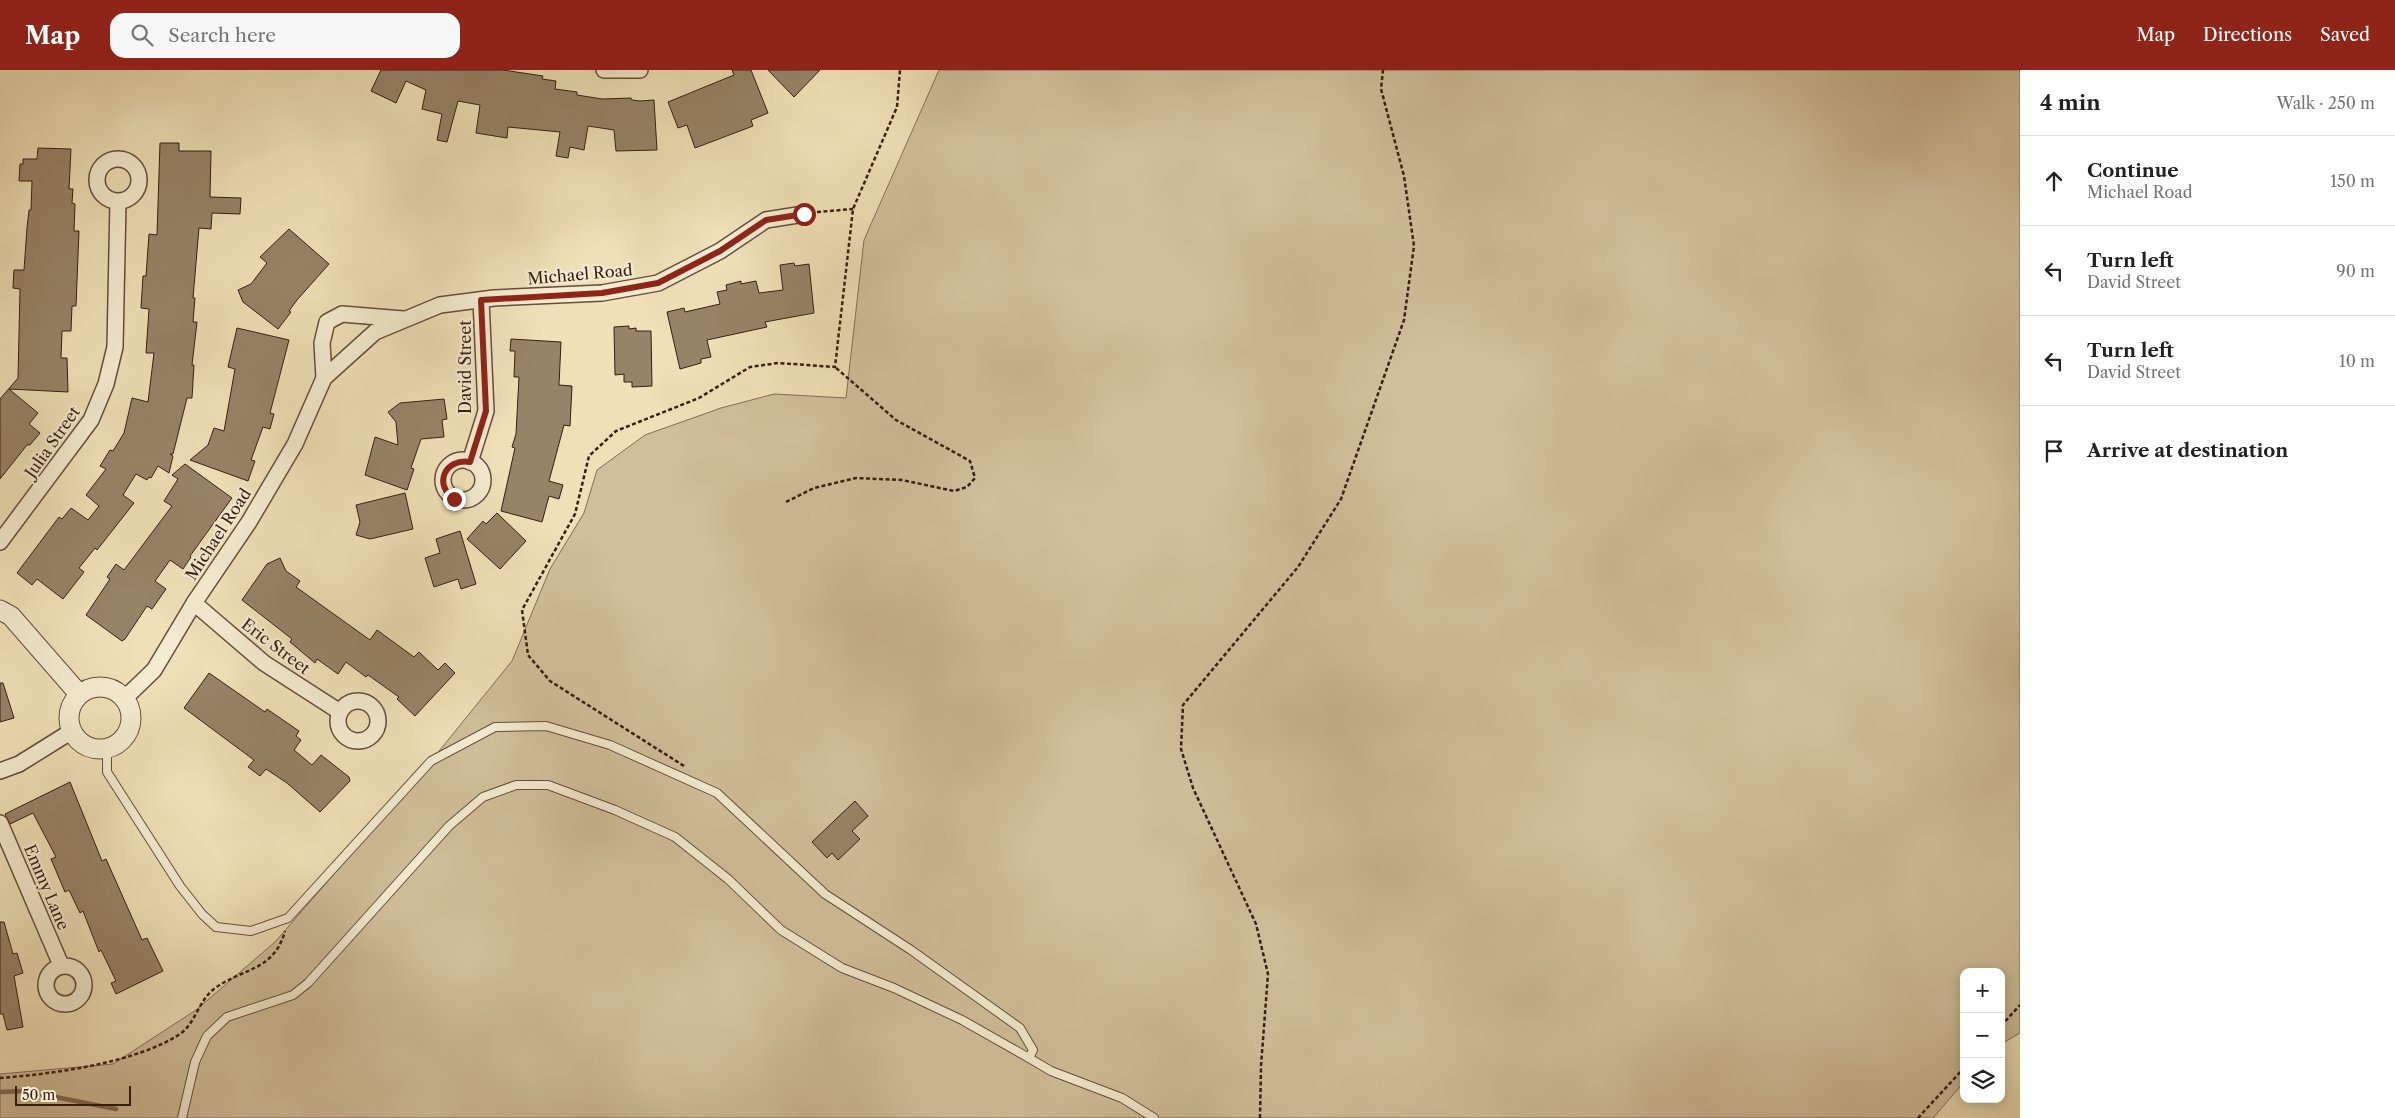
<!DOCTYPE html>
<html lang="en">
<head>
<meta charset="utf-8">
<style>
	:root { --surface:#fff; --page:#f6f6f6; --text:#222; --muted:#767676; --line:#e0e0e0; --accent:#8f2418 }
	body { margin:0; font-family:"Libre Caslon Text",serif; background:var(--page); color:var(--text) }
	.controls { position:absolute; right:15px; bottom:15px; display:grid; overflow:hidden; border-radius:10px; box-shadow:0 2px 12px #0003 }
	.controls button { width:45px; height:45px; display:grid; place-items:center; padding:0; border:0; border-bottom:1px solid var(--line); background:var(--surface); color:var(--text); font:25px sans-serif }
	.scale { position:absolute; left:15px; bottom:12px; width:116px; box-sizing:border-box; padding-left:5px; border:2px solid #371e13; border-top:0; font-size:14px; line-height:18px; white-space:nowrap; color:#371e13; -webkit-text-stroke:4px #f5ebd0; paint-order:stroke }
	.stop { position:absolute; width:15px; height:15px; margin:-11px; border:4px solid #8f2418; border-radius:50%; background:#fff }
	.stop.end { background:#8f2418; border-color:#fff; box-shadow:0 1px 5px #0008 }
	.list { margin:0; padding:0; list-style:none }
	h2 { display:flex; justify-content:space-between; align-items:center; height:65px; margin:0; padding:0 20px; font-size:21px }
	h2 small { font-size:16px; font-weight:400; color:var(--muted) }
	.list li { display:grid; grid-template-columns:32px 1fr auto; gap:15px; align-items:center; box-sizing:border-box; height:90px; padding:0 20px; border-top:1px solid var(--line) }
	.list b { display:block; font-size:19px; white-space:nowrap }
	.list p { margin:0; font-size:16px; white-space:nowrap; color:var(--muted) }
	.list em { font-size:16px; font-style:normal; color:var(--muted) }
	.icon { flex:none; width:28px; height:28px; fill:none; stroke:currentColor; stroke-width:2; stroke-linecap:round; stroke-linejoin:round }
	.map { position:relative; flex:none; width:2020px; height:1048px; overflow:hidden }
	header { display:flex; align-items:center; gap:30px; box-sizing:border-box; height:70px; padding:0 25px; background:var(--accent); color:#fff }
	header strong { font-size:24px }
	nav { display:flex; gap:28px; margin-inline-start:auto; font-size:18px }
	.search { width:350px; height:45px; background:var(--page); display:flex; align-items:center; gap:12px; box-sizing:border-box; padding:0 18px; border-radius:15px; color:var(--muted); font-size:19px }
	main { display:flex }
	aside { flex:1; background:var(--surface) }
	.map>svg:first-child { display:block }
	.green { fill:#d0bf9b; stroke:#846e57 }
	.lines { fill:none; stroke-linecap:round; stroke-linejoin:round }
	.stream { stroke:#806b54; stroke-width:4.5 }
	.building { fill:#978368; stroke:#371e13 }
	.service-casing { stroke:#654e3c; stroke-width:10 }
	.minor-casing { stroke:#654e3c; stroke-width:18 }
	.tertiary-casing { stroke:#654e3c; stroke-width:21 }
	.path { stroke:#371e13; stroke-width:2.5; stroke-dasharray:4 2.5; stroke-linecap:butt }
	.service { stroke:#f5ebd0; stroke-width:8 }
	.minor { stroke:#f5ebd0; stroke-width:15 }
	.tertiary { stroke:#f5ebd0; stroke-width:19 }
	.route { stroke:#8f2418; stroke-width:6 }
	.labels { text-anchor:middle; stroke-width:4.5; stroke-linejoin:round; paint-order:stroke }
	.street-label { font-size:16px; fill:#371e13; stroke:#f5ebd0 }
</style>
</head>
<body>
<header>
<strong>Map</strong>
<div class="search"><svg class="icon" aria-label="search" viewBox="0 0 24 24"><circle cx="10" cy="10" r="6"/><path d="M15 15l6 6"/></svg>Search here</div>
<nav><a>Map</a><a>Directions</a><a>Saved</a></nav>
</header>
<main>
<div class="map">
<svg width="2020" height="1048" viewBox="0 0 2020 1048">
	<rect width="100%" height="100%" fill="#efe0b7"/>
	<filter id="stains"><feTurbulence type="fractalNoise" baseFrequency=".004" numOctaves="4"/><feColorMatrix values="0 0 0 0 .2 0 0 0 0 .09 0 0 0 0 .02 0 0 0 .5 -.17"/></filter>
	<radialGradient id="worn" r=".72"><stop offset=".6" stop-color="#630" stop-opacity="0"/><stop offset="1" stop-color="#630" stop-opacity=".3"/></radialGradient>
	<path class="green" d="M 939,0 L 2020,0 L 2020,963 L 2001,974 L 2001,902 L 1964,902 L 1964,1012 L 1933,1048 L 0,1048 L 0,1004 L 113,994 L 196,940 L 275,872 L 414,712 L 512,591 L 550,499 L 584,443 L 597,400 L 645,365 L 721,338 L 774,324 L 846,328 L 864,170 Z"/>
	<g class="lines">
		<path class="stream" d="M 0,1022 L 25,1021 L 116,1039"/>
	</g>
	<g class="building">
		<path d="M 381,0 L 503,0 L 543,6 L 542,9 L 556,11 L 555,19 L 577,22 L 577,25 L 602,29 L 631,28 L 632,30 L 640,31 L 654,30 L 657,80 L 616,81 L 614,60 L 588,56 L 584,80 L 570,77 L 568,88 L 556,86 L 560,62 L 508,57 L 507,68 L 476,63 L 480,35 L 458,31 L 447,72 L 437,70 L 442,44 L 422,39 L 426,20 L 406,11 L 396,33 L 371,21 Z"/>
		<path d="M 732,0 L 751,0 L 768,43 L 751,50 L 753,56 L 695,78 L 687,55 L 678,58 L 668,32 L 734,5 Z"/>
		<path d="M 768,0 L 820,0 L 794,27 Z"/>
		<path d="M 160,73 L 179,73 L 179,81 L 211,81 L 210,127 L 241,128 L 240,144 L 212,143 L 211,159 L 199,158 L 193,228 L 195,228 L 193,252 L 197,252 L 192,295 L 194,295 L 192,328 L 187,328 L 173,384 L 170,384 L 173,386 L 169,403 L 158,396 L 151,408 L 149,407 L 147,410 L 136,404 L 123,425 L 134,433 L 97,480 L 95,478 L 79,498 L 84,502 L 63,529 L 37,509 L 32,515 L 17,503 L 59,447 L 62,449 L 71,438 L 88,450 L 99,436 L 86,425 L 106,399 L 100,396 L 110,380 L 113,381 L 124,363 L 132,328 L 148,332 L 154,283 L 146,283 L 149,239 L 141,238 L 143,206 L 146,206 L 149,164 L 157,165 Z"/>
		<path d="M 38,78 L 71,79 L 69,119 L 73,119 L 72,133 L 75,134 L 74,161 L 79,161 L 76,236 L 72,236 L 71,261 L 62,261 L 61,288 L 67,288 L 68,322 L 9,319 L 38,343 L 29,354 L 40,363 L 30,375 L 27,375 L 0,409 L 0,329 L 18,308 L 20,219 L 13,218 L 14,200 L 24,200 L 27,158 L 29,140 L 31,140 L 32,111 L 19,111 L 20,94 L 23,94 L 23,89 L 37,89 Z"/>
		<path d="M 289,159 L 329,194 L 297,230 L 289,241 L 291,242 L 278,259 L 243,232 L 238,220 L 251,214 L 267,193 L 260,187 Z"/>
		<path d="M 794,193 L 795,196 L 809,194 L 814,243 L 765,252 L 767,257 L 707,270 L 711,287 L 701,289 L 701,293 L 680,299 L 667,242 L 684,238 L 685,242 L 720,234 L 717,222 L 727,220 L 726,215 L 741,211 L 741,214 L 756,211 L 759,223 L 783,220 L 780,195 Z"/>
		<path d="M 629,256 L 629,259 L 636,258 L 636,261 L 651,261 L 652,316 L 632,317 L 632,312 L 624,312 L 624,304 L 615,305 L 614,257 Z"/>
		<path d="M 237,258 L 289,270 L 270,343 L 274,344 L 270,359 L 263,357 L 251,390 L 255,391 L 248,411 L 190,390 L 208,375 L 214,358 L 224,361 L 235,299 L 228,297 Z"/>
		<path d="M 511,269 L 561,272 L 559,315 L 572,316 L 570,356 L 564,355 L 549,411 L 563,415 L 559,429 L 549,426 L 542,452 L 501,441 L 515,378 L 512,377 L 516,364 L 519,307 L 514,307 L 515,281 L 510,281 Z"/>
		<path d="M 444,329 L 447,349 L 442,350 L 444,367 L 421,369 L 411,398 L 414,399 L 407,420 L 365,405 L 375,367 L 398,375 L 396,352 L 388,342 L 400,333 Z"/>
		<path d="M 185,394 L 232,428 L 190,486 L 191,487 L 183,499 L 170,490 L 155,511 L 166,519 L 152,539 L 147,536 L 125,569 L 122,571 L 86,545 L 110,509 L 107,507 L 116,494 L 124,500 L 172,436 L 164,431 L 178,409 L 172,405 Z"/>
		<path d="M 405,423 L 413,459 L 370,469 L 356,465 L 360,452 L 356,435 Z"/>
		<path d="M 497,443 L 526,471 L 500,499 L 467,469 L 483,451 L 486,454 Z"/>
		<path d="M 460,461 L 476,514 L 461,519 L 458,509 L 434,517 L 425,488 L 440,483 L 436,469 Z"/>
		<path d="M 280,488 L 286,501 L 300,511 L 296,517 L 370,570 L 377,560 L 414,587 L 419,582 L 438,600 L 445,593 L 455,603 L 415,646 L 397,629 L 399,627 L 368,605 L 366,607 L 346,592 L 338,604 L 317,589 L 315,593 L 290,572 L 292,569 L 242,530 L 267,494 Z"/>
		<path d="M 209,603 L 265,642 L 267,639 L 299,661 L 296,666 L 301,670 L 294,680 L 312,695 L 321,685 L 349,707 L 350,711 L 320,742 L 287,713 L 266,699 L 260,706 L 248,697 L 254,690 L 184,638 Z"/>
		<path d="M 0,613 L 3,613 L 14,648 L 0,652 Z"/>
		<path d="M 70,712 L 102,791 L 106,789 L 142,870 L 147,868 L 163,901 L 116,924 L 111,913 L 116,911 L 101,880 L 99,882 L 83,841 L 80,843 L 69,820 L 65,822 L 51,789 L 56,787 L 33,743 L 10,754 L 5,744 Z"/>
		<path d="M 855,731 L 868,746 L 852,761 L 860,769 L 838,790 L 832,783 L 827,788 L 812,772 Z"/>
		<path d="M 0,852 L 4,852 L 13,884 L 17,883 L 23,903 L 14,906 L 23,957 L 7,960 L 3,944 L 0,944 Z"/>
	</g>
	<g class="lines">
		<g class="service-casing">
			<g id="service">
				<path d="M 107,678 L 107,702 L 180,816 L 202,844 L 216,857 L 251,861 L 288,848 L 431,691 L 495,657 L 546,656 L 610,675 L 717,723 L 825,824 L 911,880 L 1020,958 L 1033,980 L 1029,988 L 1051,1001 L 1122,1028 L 1154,1048"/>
				<path d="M 182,1048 L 195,992 L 207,966 L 227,947 L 293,925 L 308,913 L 449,756 L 483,727 L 516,715 L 548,715 L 615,740 L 675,767 L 728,809 L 781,860 L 842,898 L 894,918 L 962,950 L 1029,988"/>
			</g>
		</g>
		<g class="minor-casing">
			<g id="minor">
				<path d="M 604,0 L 640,0"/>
				<circle cx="118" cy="110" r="21"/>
				<path d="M 324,308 L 322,273 L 327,252 L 342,244 L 403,249"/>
				<circle cx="463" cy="410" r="20"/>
				<path d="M 470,392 L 486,341 L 481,230"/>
				<path d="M 0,472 L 91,350 L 106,314 L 115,277 L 118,132"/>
				<path d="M 194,533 L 264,593 L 340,642"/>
				<path d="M 125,628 L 154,600 L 194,533 L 249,452 L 295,374 L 324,308 L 375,262 L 440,235 L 494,228 L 602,223 L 658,213 L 720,181 L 766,150 L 804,144"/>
				<circle cx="358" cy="651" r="20"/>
				<path d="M 0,701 L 19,694 L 72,661"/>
				<path d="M 0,753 L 61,895"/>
				<circle cx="65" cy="915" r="19"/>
			</g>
		</g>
		<g class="tertiary-casing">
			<g id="tertiary">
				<path d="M 0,540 L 11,546 L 79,624"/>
				<circle cx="100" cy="648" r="31"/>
			</g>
		</g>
		<g class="path">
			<path d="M 817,142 L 853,139"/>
			<path d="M 786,432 L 814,418 L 856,408 L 902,410 L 954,421 L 967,417 L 975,408 L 970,391 L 896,350 L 835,297"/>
			<path d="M 684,696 L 550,611 L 528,585 L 522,540 L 575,444 L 589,386 L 616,361 L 699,328 L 750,297 L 778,293 L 835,297 L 853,139 L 897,37 L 900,0"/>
			<path d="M 2001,956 L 2020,935"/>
			<path d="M 0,1008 C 52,1004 136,993 180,964 C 195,954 199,930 214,919 C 241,898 274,902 285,861"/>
			<path d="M 1260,1048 L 1261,996 L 1268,904 L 1256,854 L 1193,718 L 1181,679 L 1183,635 L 1298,497 L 1341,429 L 1404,250 L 1414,176 L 1404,106 L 1381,19 L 1383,0"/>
			<path d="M 1918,1048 L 1964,998"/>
		</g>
		<use href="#service" class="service"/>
		<use href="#minor" class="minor"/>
		<use href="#tertiary" class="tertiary"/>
	</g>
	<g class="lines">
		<path class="route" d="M 454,429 C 433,414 445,388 470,392 L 486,341 L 481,230 L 602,223 L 658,213 L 720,181 L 766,150 L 804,144"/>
	</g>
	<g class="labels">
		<g class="street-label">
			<text transform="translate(580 204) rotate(-5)" y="6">Michael Road</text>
			<text transform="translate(465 297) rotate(-90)" y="6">David Street</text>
			<text transform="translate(52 372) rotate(-55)" y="6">Julia Street</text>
			<text transform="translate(218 464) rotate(-57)" y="6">Michael Road</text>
			<text transform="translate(276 576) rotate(37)" y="6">Eric Street</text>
			<text transform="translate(47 817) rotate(67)" y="6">Emmy Lane</text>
		</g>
	</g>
	<rect width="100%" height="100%" filter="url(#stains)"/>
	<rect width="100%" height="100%" fill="url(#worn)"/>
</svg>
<div class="controls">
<button>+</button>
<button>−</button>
<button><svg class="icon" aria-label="layers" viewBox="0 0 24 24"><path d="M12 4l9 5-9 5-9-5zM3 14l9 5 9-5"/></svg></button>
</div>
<div class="scale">50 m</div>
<div class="stop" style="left:804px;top:144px"></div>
<div class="stop end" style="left:454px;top:429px"></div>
</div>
<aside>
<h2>4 min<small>Walk · 250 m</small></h2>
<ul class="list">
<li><svg class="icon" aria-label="ahead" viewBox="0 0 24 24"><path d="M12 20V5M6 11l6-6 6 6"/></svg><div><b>Continue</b><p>Michael Road</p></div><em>150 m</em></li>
<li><svg class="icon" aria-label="left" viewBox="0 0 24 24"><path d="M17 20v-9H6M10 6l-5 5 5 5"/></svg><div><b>Turn left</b><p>David Street</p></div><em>90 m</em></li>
<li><svg class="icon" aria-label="left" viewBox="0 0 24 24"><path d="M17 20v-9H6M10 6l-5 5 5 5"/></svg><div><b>Turn left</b><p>David Street</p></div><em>10 m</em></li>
<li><svg class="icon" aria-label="arrive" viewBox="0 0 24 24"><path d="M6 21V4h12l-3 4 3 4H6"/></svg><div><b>Arrive at destination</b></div></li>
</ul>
</aside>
</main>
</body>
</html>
